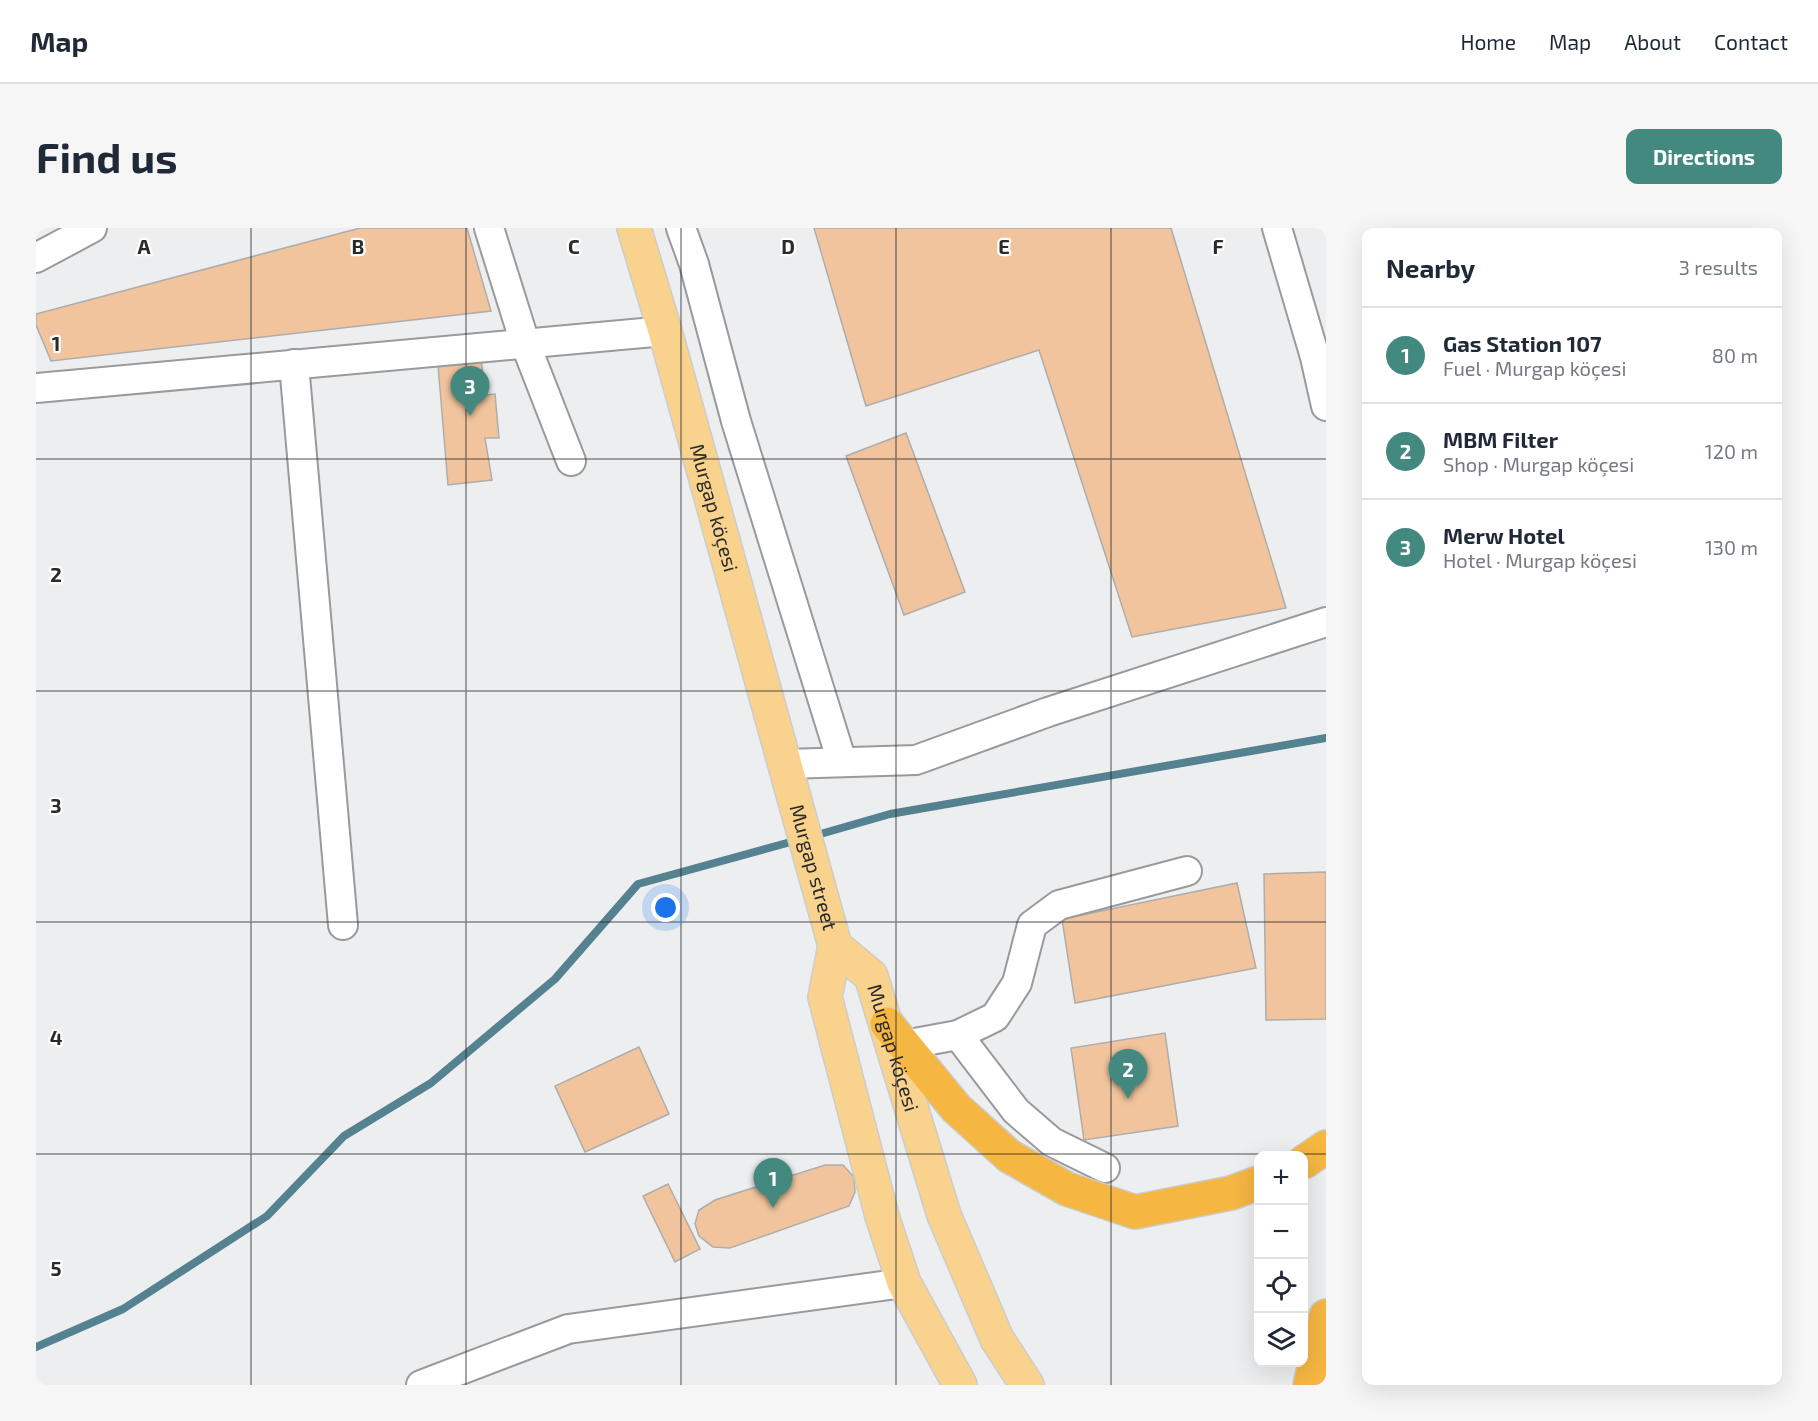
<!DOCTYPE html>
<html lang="en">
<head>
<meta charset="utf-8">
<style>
	:root { --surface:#fff; --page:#f6f6f7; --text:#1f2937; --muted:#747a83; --line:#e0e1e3; --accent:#43897f }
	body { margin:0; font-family:"Exo 2",sans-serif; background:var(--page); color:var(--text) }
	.controls { position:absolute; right:18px; bottom:18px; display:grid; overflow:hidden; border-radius:12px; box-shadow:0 6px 24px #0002 }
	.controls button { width:54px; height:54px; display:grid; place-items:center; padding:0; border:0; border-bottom:2px solid var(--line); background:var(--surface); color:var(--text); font:30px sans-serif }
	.you { position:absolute; left:630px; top:680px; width:21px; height:21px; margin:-15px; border:4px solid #fff; border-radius:50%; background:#1a73e8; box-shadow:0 0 0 9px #1a73e833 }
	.badge { display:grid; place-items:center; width:39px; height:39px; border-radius:50%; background:var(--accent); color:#fff; font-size:20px; font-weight:700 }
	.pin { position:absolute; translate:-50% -50px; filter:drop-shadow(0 2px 3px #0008) }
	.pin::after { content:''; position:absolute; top:32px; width:21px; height:18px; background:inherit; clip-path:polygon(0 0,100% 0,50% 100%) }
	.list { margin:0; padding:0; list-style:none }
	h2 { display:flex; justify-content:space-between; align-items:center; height:78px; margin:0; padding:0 24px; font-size:26px }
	h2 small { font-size:20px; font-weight:400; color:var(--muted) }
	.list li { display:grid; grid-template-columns:39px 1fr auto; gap:18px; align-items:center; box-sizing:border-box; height:96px; padding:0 24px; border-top:2px solid var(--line) }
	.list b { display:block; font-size:22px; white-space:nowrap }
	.list p { margin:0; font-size:20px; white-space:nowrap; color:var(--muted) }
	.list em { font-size:20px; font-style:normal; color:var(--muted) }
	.icon { flex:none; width:33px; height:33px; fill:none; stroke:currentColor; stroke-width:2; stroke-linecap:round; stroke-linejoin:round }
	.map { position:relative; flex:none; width:1290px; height:1157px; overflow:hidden; border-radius:12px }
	header { display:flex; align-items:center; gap:36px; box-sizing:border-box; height:84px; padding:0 30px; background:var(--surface); border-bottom:2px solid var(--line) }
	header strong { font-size:28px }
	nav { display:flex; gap:33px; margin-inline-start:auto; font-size:21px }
	.intro { display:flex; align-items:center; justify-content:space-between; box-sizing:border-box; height:144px; padding:0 36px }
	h1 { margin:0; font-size:42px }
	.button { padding:15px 27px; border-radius:12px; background:var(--accent); color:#fff; font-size:21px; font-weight:700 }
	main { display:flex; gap:36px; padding:0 36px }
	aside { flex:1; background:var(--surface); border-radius:12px; box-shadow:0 6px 24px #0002 }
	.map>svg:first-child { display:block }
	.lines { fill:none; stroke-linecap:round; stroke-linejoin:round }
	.stream { stroke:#558290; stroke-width:8 }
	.building { fill:#f1c49e; stroke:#aeadab; stroke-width:1.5 }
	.minor-casing { stroke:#999a9b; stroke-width:32 }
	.major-casing { stroke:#ccc; stroke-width:36 }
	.highway-casing { stroke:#ccc; stroke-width:36 }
	.minor { stroke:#fff; stroke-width:28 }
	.major { stroke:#f9d38e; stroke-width:33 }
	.highway { stroke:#f5b642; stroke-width:33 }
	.grid { fill:none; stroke:#2a2a2b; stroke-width:1.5; stroke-opacity:0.55 }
	.labels { text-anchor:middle; stroke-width:4.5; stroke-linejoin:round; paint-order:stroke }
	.street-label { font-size:20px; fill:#2a2a2b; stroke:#fff }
	.grid-label { font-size:20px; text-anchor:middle; font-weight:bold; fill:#2a2a2b; stroke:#fff; stroke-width:4.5; stroke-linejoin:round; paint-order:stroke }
</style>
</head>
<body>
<header>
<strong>Map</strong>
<nav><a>Home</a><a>Map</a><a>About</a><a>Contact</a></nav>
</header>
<div class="intro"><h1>Find us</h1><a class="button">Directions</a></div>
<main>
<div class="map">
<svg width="1290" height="1157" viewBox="0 0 1290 1157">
	<rect width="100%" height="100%" fill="#edeef0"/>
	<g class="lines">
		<g class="stream">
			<path d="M 774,609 L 854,586 L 1290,510"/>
			<path d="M 0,1119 L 87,1081 L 231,988 L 308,908 L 395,855 L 519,751 L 602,656 L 762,612"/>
		</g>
	</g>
	<g class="building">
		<path d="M 324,0 L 431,0 L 455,83 L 15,133 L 0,97 L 0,86 Z"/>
		<path d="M 778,0 L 1135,0 L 1250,380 L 1096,409 L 1003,122 L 830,178 Z"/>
		<path d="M 445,129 L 449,167 L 459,166 L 463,210 L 449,210 L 456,252 L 412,257 L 402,137 Z"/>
		<path d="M 870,205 L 929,364 L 868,387 L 810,228 Z"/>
		<path d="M 1290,644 L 1290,791 L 1230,792 L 1228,646 Z"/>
		<path d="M 1201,655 L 1220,740 L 1039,775 L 1026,691 Z"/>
		<path d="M 1129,805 L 1142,898 L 1048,912 L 1035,820 Z"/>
		<path d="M 603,819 L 633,886 L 549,924 L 519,858 Z"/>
		<path d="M 789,937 L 807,937 L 818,949 L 819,964 L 813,978 L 694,1020 L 677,1019 L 663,1008 L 659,996 L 663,982 L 679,972 Z"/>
		<path d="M 632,956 L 664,1021 L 639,1034 L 607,968 Z"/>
	</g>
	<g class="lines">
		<g class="minor-casing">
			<g id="minor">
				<path d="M 453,0 L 489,115 L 535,233"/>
				<path d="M 645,0 L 658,36 L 700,193 L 806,534"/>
				<path d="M 1241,0 L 1279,129 L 1290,178"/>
				<path d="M 0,30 L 56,0"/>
				<path d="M 258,136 L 307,697"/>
				<path d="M 0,160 L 629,103"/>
				<path d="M 750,536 L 880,532 L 1012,484 L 1290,394"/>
				<path d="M 922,807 L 980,883 L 1016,914 L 1069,940"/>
				<path d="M 857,819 L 922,807 L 959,789 L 981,755 L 996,697 L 1023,677 L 1151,643"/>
				<path d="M 385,1157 L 532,1101 L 868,1055"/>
			</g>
		</g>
		<g class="major-casing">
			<g id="major">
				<path id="s1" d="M 598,0 L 629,103 L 799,718 L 789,769 L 846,988 L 868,1055 L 924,1157"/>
				<path id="s2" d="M 799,718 L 835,748 L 908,987 L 961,1111 L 991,1157"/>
			</g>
		</g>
		<g class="highway-casing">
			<g id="highway">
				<path d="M 851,796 L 920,880 L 973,928 L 1031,961 L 1099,984 L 1195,965 L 1222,955"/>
				<path d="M 1268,934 L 1290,919"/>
				<path d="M 1274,1157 L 1290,1088"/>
			</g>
		</g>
		<use href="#minor" class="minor"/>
		<use href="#major" class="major"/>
		<use href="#highway" class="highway"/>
	</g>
	<path class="grid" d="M 215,0 L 215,1157M 430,0 L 430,1157M 645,0 L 645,1157M 860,0 L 860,1157M 1075,0 L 1075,1157M 0,231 L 1290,231M 0,463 L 1290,463M 0,694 L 1290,694M 0,926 L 1290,926"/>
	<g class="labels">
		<g class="street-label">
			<text dy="7" stroke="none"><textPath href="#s1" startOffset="291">Murgap köçesi</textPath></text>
			<text dy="7" stroke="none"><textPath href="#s1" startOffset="664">Murgap street</textPath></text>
			<text dy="7" stroke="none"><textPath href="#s2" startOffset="122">Murgap köçesi</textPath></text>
		</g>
	</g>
	<g class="grid-label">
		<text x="108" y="26">A</text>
		<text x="322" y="26">B</text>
		<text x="538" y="26">C</text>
		<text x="752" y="26">D</text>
		<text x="968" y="26">E</text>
		<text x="1182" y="26">F</text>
		<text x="20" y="123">1</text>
		<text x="20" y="354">2</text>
		<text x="20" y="585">3</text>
		<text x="20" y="817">4</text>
		<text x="20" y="1048">5</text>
	</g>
</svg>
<div class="controls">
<button>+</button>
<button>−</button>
<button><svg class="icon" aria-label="locate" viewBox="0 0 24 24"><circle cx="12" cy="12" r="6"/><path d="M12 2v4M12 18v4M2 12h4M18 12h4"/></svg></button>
<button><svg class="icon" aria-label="layers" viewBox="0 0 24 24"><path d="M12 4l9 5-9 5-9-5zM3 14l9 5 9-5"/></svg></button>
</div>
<div class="you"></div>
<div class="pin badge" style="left:737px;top:980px">1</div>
<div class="pin badge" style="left:1092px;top:871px">2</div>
<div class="pin badge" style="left:434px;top:188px">3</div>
</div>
<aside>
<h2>Nearby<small>3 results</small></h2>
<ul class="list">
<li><span class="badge">1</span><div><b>Gas Station 107</b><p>Fuel · Murgap köçesi</p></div><em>80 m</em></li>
<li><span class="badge">2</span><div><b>MBM Filter</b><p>Shop · Murgap köçesi</p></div><em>120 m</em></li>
<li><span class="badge">3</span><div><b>Merw Hotel</b><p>Hotel · Murgap köçesi</p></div><em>130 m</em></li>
</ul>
</aside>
</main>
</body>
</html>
